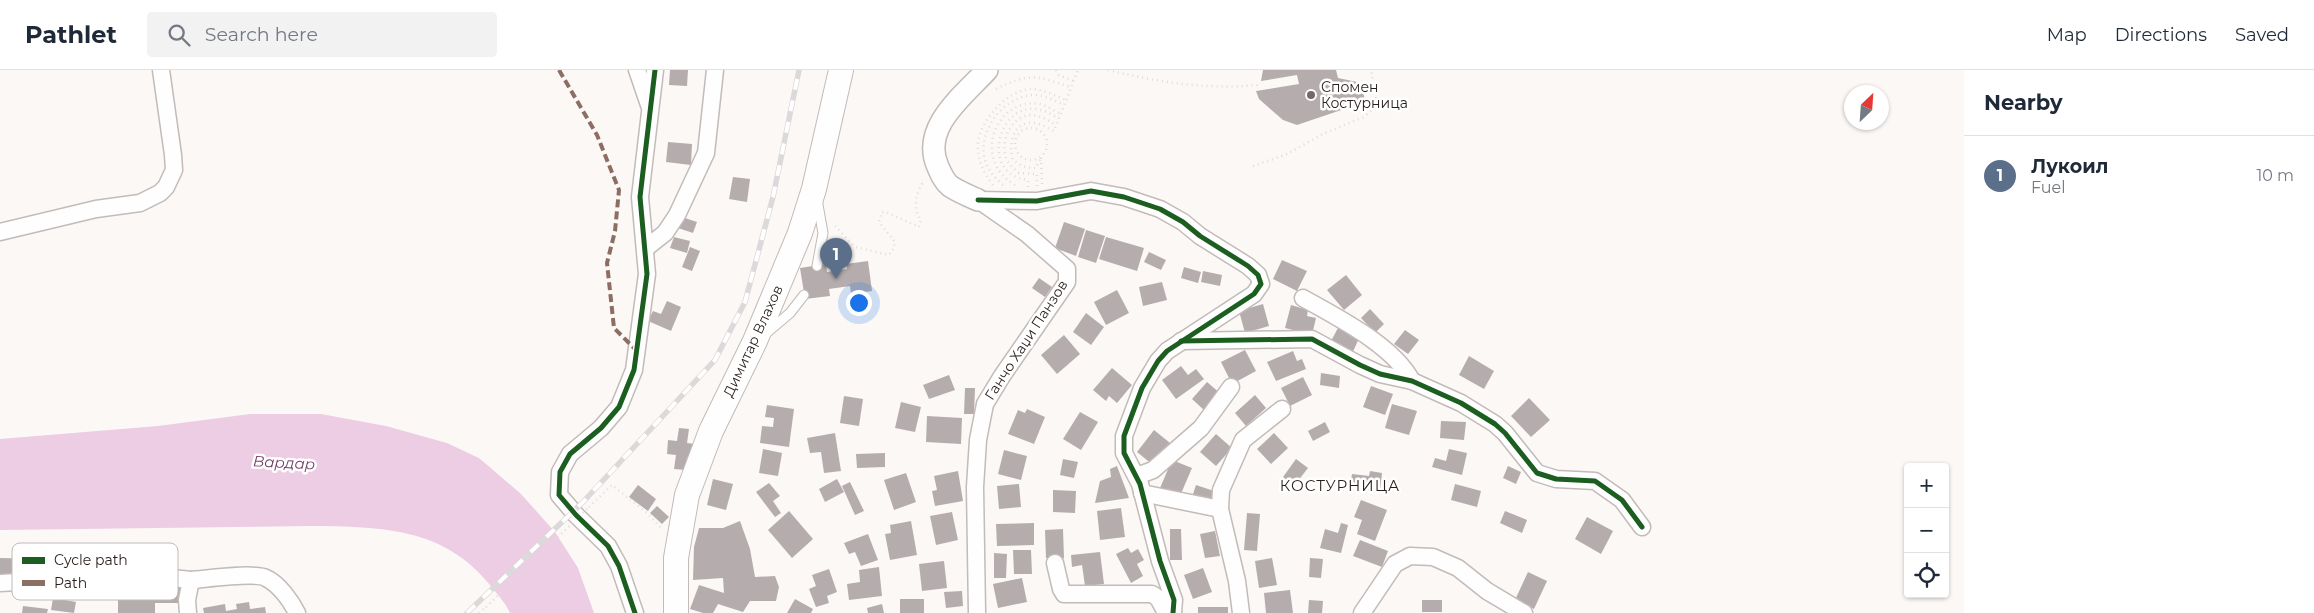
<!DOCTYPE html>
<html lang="en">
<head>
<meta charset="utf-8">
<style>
	:root { --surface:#fff; --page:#f2f2f3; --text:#1f2937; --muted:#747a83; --line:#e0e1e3; --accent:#db2777 }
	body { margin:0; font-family:Montserrat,sans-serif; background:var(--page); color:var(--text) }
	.controls { position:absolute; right:15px; bottom:15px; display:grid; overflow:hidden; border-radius:5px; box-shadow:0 1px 4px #0004 }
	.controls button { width:45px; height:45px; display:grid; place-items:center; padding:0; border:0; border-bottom:1px solid var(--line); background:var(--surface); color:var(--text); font:25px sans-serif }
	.compass { position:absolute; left:1844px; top:15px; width:45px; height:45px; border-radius:50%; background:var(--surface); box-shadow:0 1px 4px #0004; rotate:25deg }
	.you { position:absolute; left:858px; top:232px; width:18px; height:18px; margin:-12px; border:4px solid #fff; border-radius:50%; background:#1a73e8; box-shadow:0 0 0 8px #1a73e833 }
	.badge { display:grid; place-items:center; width:32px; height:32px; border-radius:50%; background:var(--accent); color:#fff; font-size:16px; font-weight:700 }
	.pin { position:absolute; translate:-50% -41px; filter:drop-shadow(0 1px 2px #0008) }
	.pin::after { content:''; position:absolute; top:26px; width:18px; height:15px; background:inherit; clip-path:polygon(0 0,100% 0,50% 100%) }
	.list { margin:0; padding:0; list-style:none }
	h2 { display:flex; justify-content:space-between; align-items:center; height:65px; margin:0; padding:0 20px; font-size:21px }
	h2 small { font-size:16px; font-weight:400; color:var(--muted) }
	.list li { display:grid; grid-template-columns:32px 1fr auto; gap:15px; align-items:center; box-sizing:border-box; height:80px; padding:0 20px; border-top:1px solid var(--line) }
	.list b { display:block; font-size:19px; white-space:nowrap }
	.list p { margin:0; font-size:16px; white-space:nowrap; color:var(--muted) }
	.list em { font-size:16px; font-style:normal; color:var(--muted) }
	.icon { flex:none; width:28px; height:28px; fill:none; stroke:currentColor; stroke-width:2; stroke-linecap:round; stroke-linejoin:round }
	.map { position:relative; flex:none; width:1964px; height:543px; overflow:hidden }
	header { display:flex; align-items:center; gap:30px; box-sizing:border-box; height:70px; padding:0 25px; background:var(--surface); border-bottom:1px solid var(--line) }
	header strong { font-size:24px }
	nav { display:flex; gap:28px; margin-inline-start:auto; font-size:18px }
	.search { width:350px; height:45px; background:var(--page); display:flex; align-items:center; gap:12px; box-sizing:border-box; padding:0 18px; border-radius:5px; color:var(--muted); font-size:19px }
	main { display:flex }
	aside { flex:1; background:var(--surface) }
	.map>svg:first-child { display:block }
	.water { fill:#edcde3 }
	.building { fill:#b5adad }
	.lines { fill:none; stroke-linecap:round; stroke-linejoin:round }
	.service-casing { stroke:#c2bbb8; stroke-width:11 }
	.minor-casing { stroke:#c2bbb8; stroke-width:19 }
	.tertiary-casing { stroke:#c2bbb8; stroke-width:24 }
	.secondary-casing { stroke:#c2bbb8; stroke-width:26 }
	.path { stroke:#dedddc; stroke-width:2.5; stroke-dasharray:1 4; stroke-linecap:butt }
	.service { stroke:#fffefe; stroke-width:9 }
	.minor { stroke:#fffefe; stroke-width:16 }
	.tertiary { stroke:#fffefe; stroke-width:21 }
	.secondary { stroke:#fffefe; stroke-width:24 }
	.rail-casing { stroke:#dbd9d9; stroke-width:5.5 }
	.rail { stroke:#fff; stroke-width:4; stroke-dasharray:11; stroke-linecap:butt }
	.path-bridge { stroke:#dedddc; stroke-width:2.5; stroke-dasharray:1 4; stroke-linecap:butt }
	.quiet { stroke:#8d6e63; stroke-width:4; stroke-dasharray:8 4; stroke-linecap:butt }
	.cycleway-casing { stroke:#fff; stroke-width:8 }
	.cycleway { stroke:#1b5e20; stroke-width:5 }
	.poi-dot { fill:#736a66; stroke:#fff; stroke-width:2 }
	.labels { text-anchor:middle; stroke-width:5; stroke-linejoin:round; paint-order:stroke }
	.poi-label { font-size:14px; fill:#291d19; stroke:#fff; text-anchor:start }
	.street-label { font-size:14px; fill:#291d19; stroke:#fff }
	.water-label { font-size:15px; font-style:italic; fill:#763f69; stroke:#fff }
	.neighbourhood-label { font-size:15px; letter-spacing:1px; fill:#291d19; stroke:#fff }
	.key { fill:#fff; stroke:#bfbbba; stroke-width:1 }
	.key-label { font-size:14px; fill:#291d19 }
</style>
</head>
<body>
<header>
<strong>Pathlet</strong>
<div class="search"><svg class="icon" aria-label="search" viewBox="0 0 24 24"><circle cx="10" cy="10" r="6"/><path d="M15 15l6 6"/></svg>Search here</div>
<nav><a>Map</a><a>Directions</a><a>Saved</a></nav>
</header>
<main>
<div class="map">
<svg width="1964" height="543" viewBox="0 0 1964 543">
	<rect width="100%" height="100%" fill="#fcf8f6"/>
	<path class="water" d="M 250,344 L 321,344 L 386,356 L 447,373 L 479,388 L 521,424 L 555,462 L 578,498 L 594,543 L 510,543 C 505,532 497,524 490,515 C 443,457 381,457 312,456 L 0,460 L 0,369 L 158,356 Z"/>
	<g class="building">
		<path d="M 670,0 L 688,0 L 687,16 L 669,15 Z"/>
		<path d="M 1263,0 L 1336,0 L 1338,8 L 1362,13 L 1365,32 L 1297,55 L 1283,50 L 1259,29 L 1256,21 L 1299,14 L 1297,5 L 1261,11 Z"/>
		<path d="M 668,72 L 692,74 L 691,95 L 666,92 Z"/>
		<path d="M 733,107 L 750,109 L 747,132 L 729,129 Z"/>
		<path d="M 682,147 L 697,152 L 693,163 L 678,158 Z"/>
		<path d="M 1064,152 L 1085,159 L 1076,186 L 1055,178 Z"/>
		<path d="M 1086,160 L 1105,166 L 1096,193 L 1078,187 Z"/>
		<path d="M 674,167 L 690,171 L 687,183 L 670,178 Z"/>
		<path d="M 1106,167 L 1144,178 L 1137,201 L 1099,189 Z"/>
		<path d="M 690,177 L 700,181 L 692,201 L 682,197 Z"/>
		<path d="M 1149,182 L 1166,190 L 1161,200 L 1144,192 Z"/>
		<path d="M 1282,190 L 1307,201 L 1297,221 L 1273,209 Z"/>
		<path d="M 868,191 L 872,221 L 851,224 L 850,216 L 829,219 L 830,226 L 805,229 L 800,198 L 826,194 L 827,202 L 847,199 L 846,194 Z"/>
		<path d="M 1184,197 L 1201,202 L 1198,213 L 1181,208 Z"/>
		<path d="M 1203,201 L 1222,205 L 1220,216 L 1201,212 Z"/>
		<path d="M 1346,205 L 1362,225 L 1344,240 L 1327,220 Z"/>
		<path d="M 1039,208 L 1052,217 L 1045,227 L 1032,218 Z"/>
		<path d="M 1162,212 L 1167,230 L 1143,236 L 1139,217 Z"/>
		<path d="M 1117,220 L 1129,243 L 1106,255 L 1094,232 Z"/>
		<path d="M 667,231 L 681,237 L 671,261 L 648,251 L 653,241 L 661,244 Z"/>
		<path d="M 1263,234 L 1269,256 L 1245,263 L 1239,241 Z"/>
		<path d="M 1291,235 L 1308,240 L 1307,246 L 1316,248 L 1312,265 L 1285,258 Z"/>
		<path d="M 1370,239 L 1384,254 L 1375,263 L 1361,248 Z"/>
		<path d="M 1086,243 L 1104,257 L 1091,275 L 1073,262 Z"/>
		<path d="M 1340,254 L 1361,264 L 1351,286 L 1329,275 Z"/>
		<path d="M 1405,260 L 1419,270 L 1408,284 L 1394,274 Z"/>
		<path d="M 1064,265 L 1080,284 L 1057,304 L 1041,285 Z"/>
		<path d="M 1245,280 L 1256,301 L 1232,314 L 1221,292 Z"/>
		<path d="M 1293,281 L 1297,291 L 1302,289 L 1306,299 L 1276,311 L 1267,292 Z"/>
		<path d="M 1469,286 L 1494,301 L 1484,319 L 1459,305 Z"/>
		<path d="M 1181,296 L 1188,305 L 1196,299 L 1204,309 L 1176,329 L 1162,310 Z"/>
		<path d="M 1112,298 L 1132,315 L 1117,333 L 1109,326 L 1106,331 L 1093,320 Z"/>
		<path d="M 1321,303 L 1340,306 L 1339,318 L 1320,315 Z"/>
		<path d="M 949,305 L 955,320 L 929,329 L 923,315 Z"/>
		<path d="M 1303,307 L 1312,325 L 1290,336 L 1281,318 Z"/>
		<path d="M 1207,312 L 1221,324 L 1205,341 L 1192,329 Z"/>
		<path d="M 1371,316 L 1393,324 L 1385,345 L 1363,337 Z"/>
		<path d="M 965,318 L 975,318 L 974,344 L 964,344 Z"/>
		<path d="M 1255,325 L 1266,338 L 1246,356 L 1235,343 Z"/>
		<path d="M 844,326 L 863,329 L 859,356 L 840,353 Z"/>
		<path d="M 1529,328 L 1550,350 L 1531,367 L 1511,346 Z"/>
		<path d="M 901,332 L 921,337 L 915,362 L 895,358 Z"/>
		<path d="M 1392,334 L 1417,341 L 1409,365 L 1385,358 Z"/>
		<path d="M 767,335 L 794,339 L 789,377 L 760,373 L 762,356 L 773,357 L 774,348 L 765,347 Z"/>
		<path d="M 1027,339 L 1045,347 L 1034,374 L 1008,364 L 1018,340 L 1025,343 Z"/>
		<path d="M 1080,342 L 1098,352 L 1081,380 L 1063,369 Z"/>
		<path d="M 927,346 L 962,348 L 961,374 L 926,372 Z"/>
		<path d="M 1441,351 L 1466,352 L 1464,370 L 1440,368 Z"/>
		<path d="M 1325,352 L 1330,362 L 1313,371 L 1308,361 Z"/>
		<path d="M 679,358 L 689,359 L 687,373 L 695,374 L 693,388 L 687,387 L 686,400 L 674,399 L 676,385 L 667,384 L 668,370 L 677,371 Z"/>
		<path d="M 1154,360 L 1170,373 L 1153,395 L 1137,382 Z"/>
		<path d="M 835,363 L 841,401 L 824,403 L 821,382 L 810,383 L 807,368 Z"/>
		<path d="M 1274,363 L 1288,378 L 1271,394 L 1257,379 Z"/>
		<path d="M 1216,364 L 1232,378 L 1216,396 L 1200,382 Z"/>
		<path d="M 763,379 L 782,383 L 778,406 L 759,403 Z"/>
		<path d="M 1449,379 L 1467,383 L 1462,405 L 1432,397 L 1435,388 L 1446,391 Z"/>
		<path d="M 1004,380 L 1027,386 L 1021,410 L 998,404 Z"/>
		<path d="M 885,383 L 885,397 L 857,398 L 856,384 Z"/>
		<path d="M 1063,389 L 1078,392 L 1074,408 L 1060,405 Z"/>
		<path d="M 1296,389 L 1308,398 L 1294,416 L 1283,407 Z"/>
		<path d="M 1172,390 L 1192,398 L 1180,426 L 1160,418 Z"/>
		<path d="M 1117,396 L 1129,428 L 1095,433 L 1100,411 L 1111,407 L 1110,399 Z"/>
		<path d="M 1508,396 L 1521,402 L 1516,414 L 1503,408 Z"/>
		<path d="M 958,401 L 963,431 L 935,436 L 932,421 L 937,420 L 934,406 Z"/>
		<path d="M 1370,401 L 1382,403 L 1380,422 L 1368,421 L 1368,416 L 1350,415 L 1352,404 L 1369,406 Z"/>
		<path d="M 906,403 L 916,432 L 894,440 L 884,410 Z"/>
		<path d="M 713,409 L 733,414 L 726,440 L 707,435 Z"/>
		<path d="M 837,409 L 844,422 L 825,432 L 819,419 Z"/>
		<path d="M 850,412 L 864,441 L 855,445 L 842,416 Z"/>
		<path d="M 769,413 L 780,426 L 773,431 L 781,443 L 775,447 L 756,422 Z"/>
		<path d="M 1019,414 L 1021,437 L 999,439 L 997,416 Z"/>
		<path d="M 1455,414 L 1481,421 L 1477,437 L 1451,430 Z"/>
		<path d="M 638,415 L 656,429 L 648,441 L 629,427 Z"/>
		<path d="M 1196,415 L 1217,422 L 1212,435 L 1192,427 Z"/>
		<path d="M 1053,420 L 1076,421 L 1075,443 L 1053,442 Z"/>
		<path d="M 1361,430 L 1387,440 L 1375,471 L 1357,464 L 1362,450 L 1354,447 Z"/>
		<path d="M 657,436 L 669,447 L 662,454 L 650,443 Z"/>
		<path d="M 1121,438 L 1125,467 L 1100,470 L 1097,441 Z"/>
		<path d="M 789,441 L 813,469 L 792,488 L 768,460 Z"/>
		<path d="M 1505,441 L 1527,450 L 1522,463 L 1500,453 Z"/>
		<path d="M 952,442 L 958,470 L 936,475 L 930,446 Z"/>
		<path d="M 1247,443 L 1260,444 L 1257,481 L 1244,480 Z"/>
		<path d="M 1587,447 L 1613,461 L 1601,484 L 1575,469 Z"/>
		<path d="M 740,451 L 750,479 L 755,507 L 775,506 L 779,517 L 776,531 L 750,531 L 743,542 L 718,534 L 713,543 L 703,543 L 690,539 L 699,515 L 724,523 L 723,508 L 693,510 L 694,477 L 699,458 L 723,458 Z"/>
		<path d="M 911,451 L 917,485 L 890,490 L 885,464 L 891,463 L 890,455 Z"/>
		<path d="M 1034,453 L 1034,475 L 997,476 L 996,454 Z"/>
		<path d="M 1341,453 L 1348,455 L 1341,483 L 1320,478 L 1325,459 L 1338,463 Z"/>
		<path d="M 1063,459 L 1064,488 L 1046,488 L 1045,460 Z"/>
		<path d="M 1170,459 L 1181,459 L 1182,490 L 1170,490 Z"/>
		<path d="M 1215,461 L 1220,486 L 1205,488 L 1200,464 Z"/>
		<path d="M 868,464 L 878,490 L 861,496 L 855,482 L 849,484 L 844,473 Z"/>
		<path d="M 1360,470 L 1388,481 L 1382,497 L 1353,486 Z"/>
		<path d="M 1128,478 L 1131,483 L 1138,479 L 1144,490 L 1137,494 L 1143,506 L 1131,513 L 1116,484 Z"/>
		<path d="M 1013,480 L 1031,480 L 1032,504 L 1014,504 Z"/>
		<path d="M 1100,482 L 1104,514 L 1085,516 L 1082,495 L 1072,497 L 1071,485 Z"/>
		<path d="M 994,483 L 1007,484 L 1006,508 L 994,508 Z"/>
		<path d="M 0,488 L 41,489 L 40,508 L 0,507 Z"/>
		<path d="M 1272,488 L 1277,515 L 1259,518 L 1255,491 Z"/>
		<path d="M 1310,488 L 1323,489 L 1321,508 L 1309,507 Z"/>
		<path d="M 944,491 L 947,518 L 922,521 L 919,494 Z"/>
		<path d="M 879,497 L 882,526 L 849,530 L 847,514 L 860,512 L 859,500 Z"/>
		<path d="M 1203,498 L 1212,522 L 1193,529 L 1184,505 Z"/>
		<path d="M 829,499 L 837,522 L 827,526 L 829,533 L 816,537 L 809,519 L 816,516 L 812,505 Z"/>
		<path d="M 1528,502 L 1547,511 L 1534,539 L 1515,530 Z"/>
		<path d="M 1022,508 L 1027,532 L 998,538 L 993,514 Z"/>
		<path d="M 150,515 L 183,515 L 182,533 L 155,533 L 155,543 L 118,543 L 118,523 L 150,524 Z"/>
		<path d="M 1290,520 L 1293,543 L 1266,543 L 1264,523 Z"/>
		<path d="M 962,521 L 963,536 L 946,538 L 944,522 Z"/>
		<path d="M 53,528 L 76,532 L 74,543 L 51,540 Z"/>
		<path d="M 795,529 L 813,539 L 811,543 L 787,543 Z"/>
		<rect x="900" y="529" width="24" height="14"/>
		<path d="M 1309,530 L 1323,531 L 1322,543 L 1308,543 Z"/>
		<rect x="1422" y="530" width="20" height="12"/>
		<path d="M 249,532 L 250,539 L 265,537 L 266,543 L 204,543 L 203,538 L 225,534 L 226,541 L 237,539 L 236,534 Z"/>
		<path d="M 882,534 L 884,543 L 868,543 L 867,538 Z"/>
		<path d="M 23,536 L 48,539 L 47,543 L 22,543 Z"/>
		<rect x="1198" y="537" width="30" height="6"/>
	</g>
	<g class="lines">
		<g class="service-casing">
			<g id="service">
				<path d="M 817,196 L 823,163 L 817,129"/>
				<path d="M 764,265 L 790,243 L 804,225"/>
			</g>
		</g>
		<g class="minor-casing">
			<g id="minor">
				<path d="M 637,0 L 649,35"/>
				<path d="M 978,130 L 1037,131 L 1091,121 L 1124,127 L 1160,139 L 1183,152 L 1200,166 L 1248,196 L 1258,205 L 1261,214 L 1254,224 L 1167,281 L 1158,291 L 1142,318 L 1124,366 L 1124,383 L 1140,414 L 1160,491 L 1174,530 L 1173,543"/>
				<path d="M 0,162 L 96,139 L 140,133 L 160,123 L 166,117 L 174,100 L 173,85 L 161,0"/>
				<path d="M 646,178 L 665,163 L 677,145 L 706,83 L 715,0"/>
				<path d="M 1303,228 C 1338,248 1393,275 1412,311"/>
				<path d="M 1181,271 L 1312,269 L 1360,295 L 1380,304 L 1412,311 L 1461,333 L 1495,354 L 1505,363 L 1537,403 L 1556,409 L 1595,411 L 1622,430 L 1642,457"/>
				<path d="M 1137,406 L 1153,400 L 1201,358 L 1231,317"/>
				<path d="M 1142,423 L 1220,439"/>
				<path d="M 1055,493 L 1061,519 L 1064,524 L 1152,524 L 1158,528 L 1165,541 L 1173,543"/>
				<path d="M 191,510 C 206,509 255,502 266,508 C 279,514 291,531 297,543"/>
				<path d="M 0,513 L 33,511 L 60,506 L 162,507 L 191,510 L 187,530 L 188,543"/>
				<path d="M 635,543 L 619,496 L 608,476 L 576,445 L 559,425 L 560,402 L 570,384 L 601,358 L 619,337 L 634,300 L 647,204 L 640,127 L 655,0"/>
				<path d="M 977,543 L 975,417 L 978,370 L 985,334 L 1002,306 L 1067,212 L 1067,199 L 1027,164 L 978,130"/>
				<path d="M 1241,543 L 1237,511 L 1220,439 L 1221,420 L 1243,370 L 1282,339"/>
				<path d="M 1362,543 L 1395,494 L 1410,486 L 1433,487 L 1458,498 L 1487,521 L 1524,543"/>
			</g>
		</g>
		<g class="tertiary-casing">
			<path id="tertiary" d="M 978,130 C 969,126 959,122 950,116 C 944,111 941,104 938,97 C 920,58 963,26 987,0"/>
		</g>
		<g class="secondary-casing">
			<path id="secondary" d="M 676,543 L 676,488 L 687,425 L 711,361 L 755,271 L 800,163 L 814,119 L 841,0"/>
		</g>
		<g class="path">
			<path d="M 1056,0 L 1059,5 L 1073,11"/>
			<path d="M 1108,0 C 1157,12 1207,20 1258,15"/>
			<path d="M 996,19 C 1029,3 1036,5 1070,17"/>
			<circle cx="1031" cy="74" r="16"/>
			<path d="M 1253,96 L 1285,85 L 1325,63 L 1364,47 L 1373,39 L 1376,27 L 1371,0"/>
			<path d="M 1042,114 L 1041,87 L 1036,98 C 1026,98 1021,96 1013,90 C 1008,74 1013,50 1035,53 C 1041,54 1048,58 1054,61 L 1078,0"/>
			<path d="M 993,115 C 983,102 977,90 978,73 C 980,50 1009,18 1033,19 C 1044,20 1056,26 1066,30"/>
			<path d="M 1003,115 C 995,108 988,101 985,90 C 977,61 1004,25 1035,25 C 1045,25 1055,31 1064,35"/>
			<path d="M 1015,115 C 970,89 997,26 1040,34 C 1046,35 1054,41 1061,44"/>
			<path d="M 1037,116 L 1037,104 L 1019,103 C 1014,99 1009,95 1006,88 C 1000,71 1011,47 1030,45 C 1040,45 1048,50 1056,55"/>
			<path d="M 1028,117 L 1028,110 C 977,104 1000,28 1041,40 C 1047,41 1053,46 1059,48"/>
			<path d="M 835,156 L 855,177 L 889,185 L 894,178 L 895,172 L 879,152 L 882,142 L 886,142 L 919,157 L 921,150 C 912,139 916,122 924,111"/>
			<path d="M 589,437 L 612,415 L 647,443 L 662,459"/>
			<path d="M 479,543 L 486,537"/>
		</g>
		<use href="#service" class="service"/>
		<use href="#minor" class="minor"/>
		<use href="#tertiary" class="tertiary"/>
		<use href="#secondary" class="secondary"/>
		<g class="rail-casing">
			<path id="rail" d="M 467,543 L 583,432 L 715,290 L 745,232 L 773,127 L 799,0"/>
		</g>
		<use href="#rail" class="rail"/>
		<path class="path-bridge" d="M 486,537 L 588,438"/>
		<path class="quiet" d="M 559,0 L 597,65 L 619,120 L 615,161 L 607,193 L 614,258 L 638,282"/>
		<g class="cycleway-casing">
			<g id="cycleway">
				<path d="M 978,130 L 1037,131 L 1091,121 L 1124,127 L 1160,139 L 1183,152 L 1200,166 L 1248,196 L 1258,205 L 1261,214 L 1254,224 L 1167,281 L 1158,291 L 1142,318 L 1124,366 L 1124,383 L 1140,414 L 1160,491 L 1174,530 L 1173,543"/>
				<path d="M 1181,271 L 1312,269 L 1360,295 L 1380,304 L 1412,311 L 1461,333 L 1495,354 L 1505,363 L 1537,403 L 1556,409 L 1595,411 L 1622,430 L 1642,457"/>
				<path d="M 635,543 L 619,496 L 608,476 L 576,445 L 559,425 L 560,402 L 570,384 L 601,358 L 619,337 L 634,300 L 647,204 L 640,127 L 655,0"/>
			</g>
		</g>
		<use href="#cycleway" class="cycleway"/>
	</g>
	<circle class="poi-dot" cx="1311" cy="25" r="5"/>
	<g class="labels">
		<g class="poi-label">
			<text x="1321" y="22">Спомен<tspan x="1321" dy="16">Костурница</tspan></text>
		</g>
		<g class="street-label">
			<text transform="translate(1026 270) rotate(-57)" y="5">Ганчо Хаџи Панзов</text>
			<text transform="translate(753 271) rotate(-65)" y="5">Димитар Влахов</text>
		</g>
		<g class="water-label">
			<text transform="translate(284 393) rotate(3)" y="5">Вардар</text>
		</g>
		<g class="neighbourhood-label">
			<text x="1340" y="421">КОСТУРНИЦА</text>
		</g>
	</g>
	<rect x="12" y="473" width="166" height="57" rx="8" class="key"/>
	<rect x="22" y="487" width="23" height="7" fill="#1b5e20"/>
	<rect x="22" y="510" width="23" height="6" fill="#8d6e63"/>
	<g class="key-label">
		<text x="54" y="495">Cycle path</text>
		<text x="54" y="518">Path</text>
	</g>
</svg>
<div class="controls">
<button>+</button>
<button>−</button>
<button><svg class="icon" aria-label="locate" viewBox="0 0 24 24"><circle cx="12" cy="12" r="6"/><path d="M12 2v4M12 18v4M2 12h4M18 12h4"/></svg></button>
</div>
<svg class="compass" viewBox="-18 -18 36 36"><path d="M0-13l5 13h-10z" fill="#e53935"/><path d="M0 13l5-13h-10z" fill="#747a83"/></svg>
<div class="you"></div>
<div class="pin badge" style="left:836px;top:209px;background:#5c6f8a">1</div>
</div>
<aside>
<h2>Nearby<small></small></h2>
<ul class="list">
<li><span class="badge" style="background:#5c6f8a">1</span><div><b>Лукоил</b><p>Fuel</p></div><em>10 m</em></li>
</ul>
</aside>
</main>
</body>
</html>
